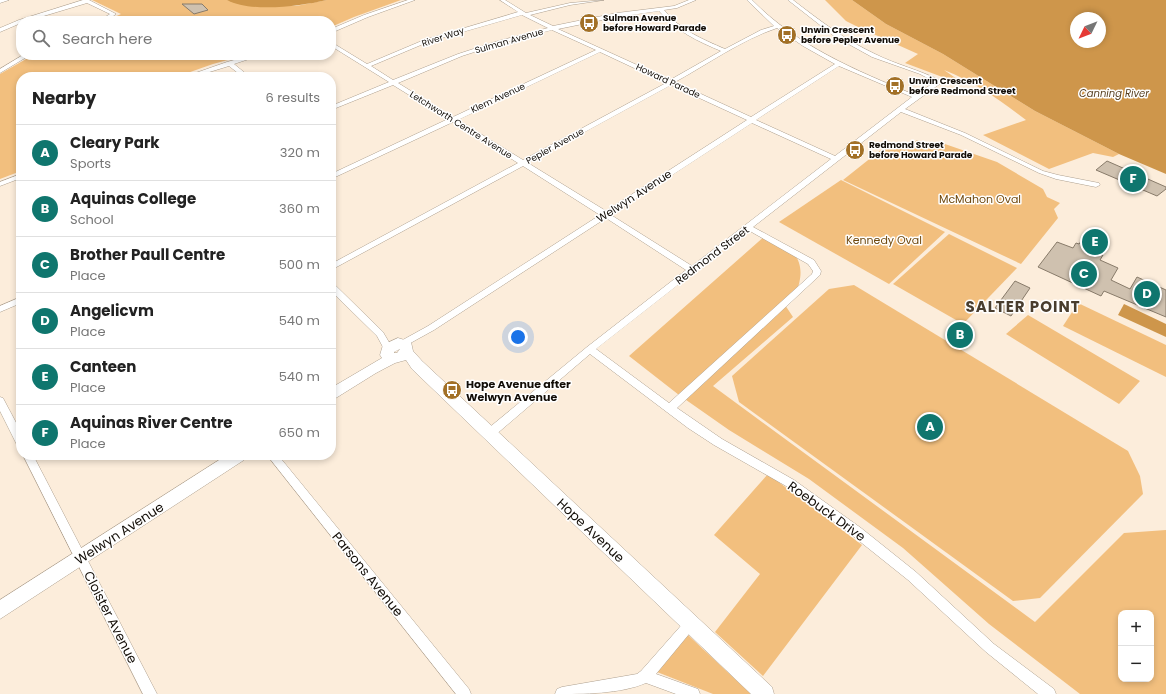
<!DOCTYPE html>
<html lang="en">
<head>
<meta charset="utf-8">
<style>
	:root { --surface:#fff; --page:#f6f6f6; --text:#222; --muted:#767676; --line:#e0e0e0; --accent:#0f766e }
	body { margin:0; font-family:Poppins,sans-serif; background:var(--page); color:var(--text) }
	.controls { position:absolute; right:12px; bottom:12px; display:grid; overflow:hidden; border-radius:8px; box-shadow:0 2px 6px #0003 }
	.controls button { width:36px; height:36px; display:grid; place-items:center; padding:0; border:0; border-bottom:1px solid var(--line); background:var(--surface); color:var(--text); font:20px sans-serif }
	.compass { position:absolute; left:1070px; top:12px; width:36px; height:36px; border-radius:50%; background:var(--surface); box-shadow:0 2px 6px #0003; rotate:227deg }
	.you { position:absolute; left:518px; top:337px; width:14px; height:14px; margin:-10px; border:3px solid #fff; border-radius:50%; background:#1a73e8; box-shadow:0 0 0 6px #1a73e833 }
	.badge { display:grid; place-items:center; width:26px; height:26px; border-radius:50%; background:var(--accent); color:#fff; font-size:13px; font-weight:700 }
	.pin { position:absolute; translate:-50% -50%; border:2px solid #fff; box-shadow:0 1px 4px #0006 }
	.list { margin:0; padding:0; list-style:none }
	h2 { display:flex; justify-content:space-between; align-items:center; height:52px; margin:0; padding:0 16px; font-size:17px }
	h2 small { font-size:13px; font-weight:400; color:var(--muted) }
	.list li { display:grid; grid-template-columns:26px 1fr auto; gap:12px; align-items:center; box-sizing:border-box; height:56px; padding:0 16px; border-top:1px solid var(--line) }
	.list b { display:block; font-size:15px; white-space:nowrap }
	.list p { margin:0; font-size:13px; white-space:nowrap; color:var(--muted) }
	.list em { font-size:13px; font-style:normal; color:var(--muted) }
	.icon { flex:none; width:22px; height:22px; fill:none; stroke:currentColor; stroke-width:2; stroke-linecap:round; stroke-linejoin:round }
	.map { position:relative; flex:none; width:1166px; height:694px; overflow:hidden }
	.search { position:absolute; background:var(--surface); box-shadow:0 2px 6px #0003; left:16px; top:16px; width:320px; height:44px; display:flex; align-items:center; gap:10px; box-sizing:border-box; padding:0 14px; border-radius:16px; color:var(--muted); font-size:15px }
	.panel { position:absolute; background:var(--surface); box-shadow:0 2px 6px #0003; left:16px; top:72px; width:320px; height:388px; border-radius:16px }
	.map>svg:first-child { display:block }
	.green { fill:#f2bf7e; fill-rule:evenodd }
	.water { fill:#ce964b; fill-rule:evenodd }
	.building { fill:#cfc1af; stroke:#887b6a }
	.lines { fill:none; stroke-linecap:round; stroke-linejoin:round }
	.street-casing { stroke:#aea08f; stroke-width:1 }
	.secondary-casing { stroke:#aea08f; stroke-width:1 }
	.street { fill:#fff; fill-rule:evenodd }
	.secondary { fill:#fff; fill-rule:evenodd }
	.labels { text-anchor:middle; stroke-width:3; stroke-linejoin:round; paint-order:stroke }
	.far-poi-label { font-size:9px; font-weight:bold; fill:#120d07; stroke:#fff; text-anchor:start }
	.far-street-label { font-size:9px; fill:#120d07; stroke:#fff }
	.far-water-label { font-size:10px; font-style:italic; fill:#573f1f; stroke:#fff }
	.street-label { font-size:11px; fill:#120d07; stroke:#fff }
	.park-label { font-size:11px; fill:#6f490f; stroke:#fff }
	.poi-label { font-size:11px; font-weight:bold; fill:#120d07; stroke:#fff; text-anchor:start }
	.near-street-label { font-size:13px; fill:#120d07; stroke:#fff }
	.district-label { font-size:15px; font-weight:bold; letter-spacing:1px; fill:#493d2e; stroke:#fff }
</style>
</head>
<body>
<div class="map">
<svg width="1166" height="694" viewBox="0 0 1166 694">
	<rect width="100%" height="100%" fill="#fceddb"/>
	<g class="green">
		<path d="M 92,0 L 227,0 L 273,6 L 296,6 L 327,0 L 401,0 L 354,17 L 331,27 L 331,21 L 106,21 L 121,14 Z"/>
		<path d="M 825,0 L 852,0 L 886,24 L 943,54 L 1035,111 L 1119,154 L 1113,157 L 1093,153 L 1049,169 L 983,135 L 1026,120 C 1000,100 975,82 944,70 L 957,79 L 953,81 L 905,63 L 918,54 L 860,28 L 846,21 Z"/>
		<path d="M 33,55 L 246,55 L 213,64 L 176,77 L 21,77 L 21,171 L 0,179 L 0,74 Z"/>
		<path d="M 917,140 L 927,144 L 942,143 L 997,162 L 1043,189 L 1047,197 L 1060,203 L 1054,209 L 1058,218 L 1021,264 L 843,180 L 887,145 L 911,145 Z"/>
		<path d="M 841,180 L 945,232 L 889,284 L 779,222 Z"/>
		<path d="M 949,234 L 1017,268 L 963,324 L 893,284 Z"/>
		<path d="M 766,235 C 788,246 806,256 799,284 C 797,291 789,299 785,305 L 793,317 L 713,386 L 1035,622 L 1124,533 L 1166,530 L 1166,694 L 1080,694 L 989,624 L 903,548 L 809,479 L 729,430 L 679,395 L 629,356 ZM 1121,613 L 1151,613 L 1151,679 L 1121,679 Z"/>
		<path d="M 854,285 L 1128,451 L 1140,476 L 1143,494 L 1040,598 L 1013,601 L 739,402 L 732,376 L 829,289 Z"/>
		<path d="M 1078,303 L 1166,345 L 1166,377 L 1063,326 Z"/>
		<path d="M 1028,315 L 1140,381 L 1119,404 L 1006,334 Z"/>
		<path d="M 768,474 L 862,545 L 763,676 L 715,632 L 760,574 L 714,535 Z"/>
		<path d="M 688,635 L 751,694 L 713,694 L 657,672 Z"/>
	</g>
	<g class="water">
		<path d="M 227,0 L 327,0 C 301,6 251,13 227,0 Z"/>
		<path d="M 852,0 L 1166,0 L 1166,174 L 1119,154 L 1035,111 L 943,54 L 886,24 ZM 1076,18 L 1100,18 L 1100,42 L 1076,42 Z"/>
		<path d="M 1124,304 L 1166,324 L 1166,337 L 1118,315 Z"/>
	</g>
	<g class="building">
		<path d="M 182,4 L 202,4 L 208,10 L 194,14 Z"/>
		<path d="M 1107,161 L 1166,187 L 1166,189 L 1157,196 L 1096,170 Z"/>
		<path d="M 1088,232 L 1109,241 L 1100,253 L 1103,255 L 1100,260 L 1118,268 L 1111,280 L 1130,289 L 1137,277 L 1166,290 L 1166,317 L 1104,291 L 1101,296 L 1038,267 L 1057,242 L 1073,248 L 1076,243 L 1079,244 Z"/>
		<path d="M 1015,281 L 1030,288 L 1011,316 L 995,308 Z"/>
	</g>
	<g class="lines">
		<g class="street-casing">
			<g id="street">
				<path d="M 0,0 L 9,0 L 0,3 Z"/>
				<path d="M 83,0 L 89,0 L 116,14 L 106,21 L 99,21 L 110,14 L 87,3 L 27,21 L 21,21 L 21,23 L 0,32 L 0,28 L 19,20 Z"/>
				<path d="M 408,0 L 415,0 L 368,17 L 331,33 L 331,29 L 364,15 Z"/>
				<path d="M 500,0 L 505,0 L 526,13 L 570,3 L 604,0 L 570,5 L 530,15 L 553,26 L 617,13 L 674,6 L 689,0 L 696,0 L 677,8 L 664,10 C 680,30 702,39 725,49 L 761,30 L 774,26 L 747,0 L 752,0 C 797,46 855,70 915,95 L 935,82 L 920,74 L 872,57 L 834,36 L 788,0 L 793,0 C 819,20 845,40 875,54 C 897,65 920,70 941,81 L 941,83 L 905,109 L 965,133 L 1043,171 L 1058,175 L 1099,183 L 1100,185 L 1096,187 L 1056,179 L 1039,173 L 961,135 L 901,112 L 753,227 L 814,260 L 821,271 L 820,275 L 677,408 L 722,439 L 794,480 L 861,528 L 916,572 L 994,644 L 1054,689 L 1056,694 L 1038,694 L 986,652 L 908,580 L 853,536 L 786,486 L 714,445 L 688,428 L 590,354 L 493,437 L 489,438 L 485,437 L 484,434 L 485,431 L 587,347 L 686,270 L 606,218 L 434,330 L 405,346 L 399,346 L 398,344 L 399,342 L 428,326 L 600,215 L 523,166 L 331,270 L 331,264 L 518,163 L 453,122 L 331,179 L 331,174 L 448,119 L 393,85 L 331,110 L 331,106 L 389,82 L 331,46 L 331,42 L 367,64 L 424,40 L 518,12 ZM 659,11 C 676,31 697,41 721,51 L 670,80 L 558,29 L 617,17 ZM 522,15 L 548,28 L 498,41 L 458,54 L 393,80 L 371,66 L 428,42 ZM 777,28 L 803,46 L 835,64 L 751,117 L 675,82 C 708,64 741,40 777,28 ZM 552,30 L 596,50 L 453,117 L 398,83 L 462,56 L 502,43 ZM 600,52 L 666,83 L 523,160 L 458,120 ZM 839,66 L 912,97 L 835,156 L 756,120 ZM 671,85 L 747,120 L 606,211 L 528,163 ZM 752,123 L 831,159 L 692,266 L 611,215 ZM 748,230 L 808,264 L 813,271 L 812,274 L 669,403 L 596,349 Z"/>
				<path d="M 23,55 L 30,55 L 0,73 L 0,69 Z"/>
				<path d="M 252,55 L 261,55 L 234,64 L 250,77 L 243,77 L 229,66 L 193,77 L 184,77 L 227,62 Z"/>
				<path d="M 21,174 L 21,178 L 0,186 L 0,182 Z"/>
				<path d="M 331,283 L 334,284 L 383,332 L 393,349 L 391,351 L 385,351 L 377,336 L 331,291 Z"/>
				<path d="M 21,297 L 21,303 L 0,312 L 0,306 Z"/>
				<path d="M 0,397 L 3,398 L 21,432 L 21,446 L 17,445 L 0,411 Z"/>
				<path d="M 23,455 L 33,455 L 157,694 L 143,694 Z"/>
				<path d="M 267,455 L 278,455 L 469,689 L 471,694 L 456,694 Z"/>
				<path d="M 690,618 L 694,620 L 696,624 L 694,628 L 656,674 L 698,689 L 700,694 L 676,694 L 646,683 C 621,694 583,694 555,694 L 557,689 L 562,687 L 637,674 L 641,671 L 686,620 Z"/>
			</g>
		</g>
		<g class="secondary-casing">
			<g id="secondary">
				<path d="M 398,338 L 411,342 L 413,351 L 422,361 L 772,687 L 774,694 L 751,694 L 412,369 L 406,360 L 395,363 L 376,373 L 331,401 L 331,388 L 382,358 L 380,355 L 383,345 ZM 400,349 L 397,353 L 394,353 L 394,352 Z"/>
				<path d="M 227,455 L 246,455 L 244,460 L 0,619 L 0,600 Z"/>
			</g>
		</g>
		<use href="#street" class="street"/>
		<use href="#secondary" class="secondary"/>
	</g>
	<defs>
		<g id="bus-disc" transform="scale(1)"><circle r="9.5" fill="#a27026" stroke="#fff"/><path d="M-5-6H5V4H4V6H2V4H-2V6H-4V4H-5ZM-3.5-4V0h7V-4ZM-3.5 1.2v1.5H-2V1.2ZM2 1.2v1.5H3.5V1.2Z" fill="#fff"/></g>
	</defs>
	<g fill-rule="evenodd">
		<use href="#bus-disc" x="589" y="23"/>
		<use href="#bus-disc" x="787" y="35"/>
		<use href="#bus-disc" x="895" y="86"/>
		<use href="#bus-disc" x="855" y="150"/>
		<use href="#bus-disc" x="452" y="390"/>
	</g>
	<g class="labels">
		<g class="far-poi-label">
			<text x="603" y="21">Sulman Avenue<tspan x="603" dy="10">before Howard Parade</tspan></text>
			<text x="801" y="33">Unwin Crescent<tspan x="801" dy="10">before Pepler Avenue</tspan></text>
			<text x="909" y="84">Unwin Crescent<tspan x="909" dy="10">before Redmond Street</tspan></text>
			<text x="869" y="148">Redmond Street<tspan x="869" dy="10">before Howard Parade</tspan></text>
		</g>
		<g class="far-street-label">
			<text transform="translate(443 37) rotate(-18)" y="3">River Way</text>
			<text transform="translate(509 41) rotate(-16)" y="3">Sulman Avenue</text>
			<text transform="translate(668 81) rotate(25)" y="3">Howard Parade</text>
			<text transform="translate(498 98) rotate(-25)" y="3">Klem Avenue</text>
			<text transform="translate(461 125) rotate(32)" y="3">Letchworth Centre Avenue</text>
			<text transform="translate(555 146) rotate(-29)" y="3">Pepler Avenue</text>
		</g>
		<g class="far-water-label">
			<text x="1114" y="97">Canning River</text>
		</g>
		<g class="street-label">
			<text transform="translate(634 196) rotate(-33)" y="4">Welwyn Avenue</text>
			<text transform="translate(712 255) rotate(-37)" y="4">Redmond Street</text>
		</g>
		<g class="park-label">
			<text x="980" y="203">McMahon Oval</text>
			<text x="884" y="244">Kennedy Oval</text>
		</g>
		<g class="poi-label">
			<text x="466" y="388">Hope Avenue after<tspan x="466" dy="13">Welwyn Avenue</tspan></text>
		</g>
		<g class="near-street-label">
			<text transform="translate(827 511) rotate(36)" y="5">Roebuck Drive</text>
			<text transform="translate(591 530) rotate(43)" y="5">Hope Avenue</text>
			<text transform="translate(119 533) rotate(-33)" y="5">Welwyn Avenue</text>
			<text transform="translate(368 574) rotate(51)" y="5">Parsons Avenue</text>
			<text transform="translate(111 617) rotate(63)" y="5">Cloister Avenue</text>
		</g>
		<g class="district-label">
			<text x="1023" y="312">SALTER POINT</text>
		</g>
	</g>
</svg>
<div class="controls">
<button>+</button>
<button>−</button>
</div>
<svg class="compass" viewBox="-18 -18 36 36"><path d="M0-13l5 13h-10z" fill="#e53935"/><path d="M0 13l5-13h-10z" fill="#767676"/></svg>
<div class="you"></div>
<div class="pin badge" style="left:930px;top:427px">A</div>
<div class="pin badge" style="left:960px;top:335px">B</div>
<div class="pin badge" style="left:1084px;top:274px">C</div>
<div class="pin badge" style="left:1147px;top:294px">D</div>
<div class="pin badge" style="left:1095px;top:242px">E</div>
<div class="pin badge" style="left:1133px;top:179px">F</div>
<div class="search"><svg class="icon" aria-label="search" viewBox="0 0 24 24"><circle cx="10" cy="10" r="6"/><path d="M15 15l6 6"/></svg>Search here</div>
<section class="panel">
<h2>Nearby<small>6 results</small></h2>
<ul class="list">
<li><span class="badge">A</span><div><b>Cleary Park</b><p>Sports</p></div><em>320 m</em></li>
<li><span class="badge">B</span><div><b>Aquinas College</b><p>School</p></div><em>360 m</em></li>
<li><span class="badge">C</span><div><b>Brother Paull Centre</b><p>Place</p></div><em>500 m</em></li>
<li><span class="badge">D</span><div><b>Angelicvm</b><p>Place</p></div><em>540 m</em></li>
<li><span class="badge">E</span><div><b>Canteen</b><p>Place</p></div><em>540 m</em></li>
<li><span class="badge">F</span><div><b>Aquinas River Centre</b><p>Place</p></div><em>650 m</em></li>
</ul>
</section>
</div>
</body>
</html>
